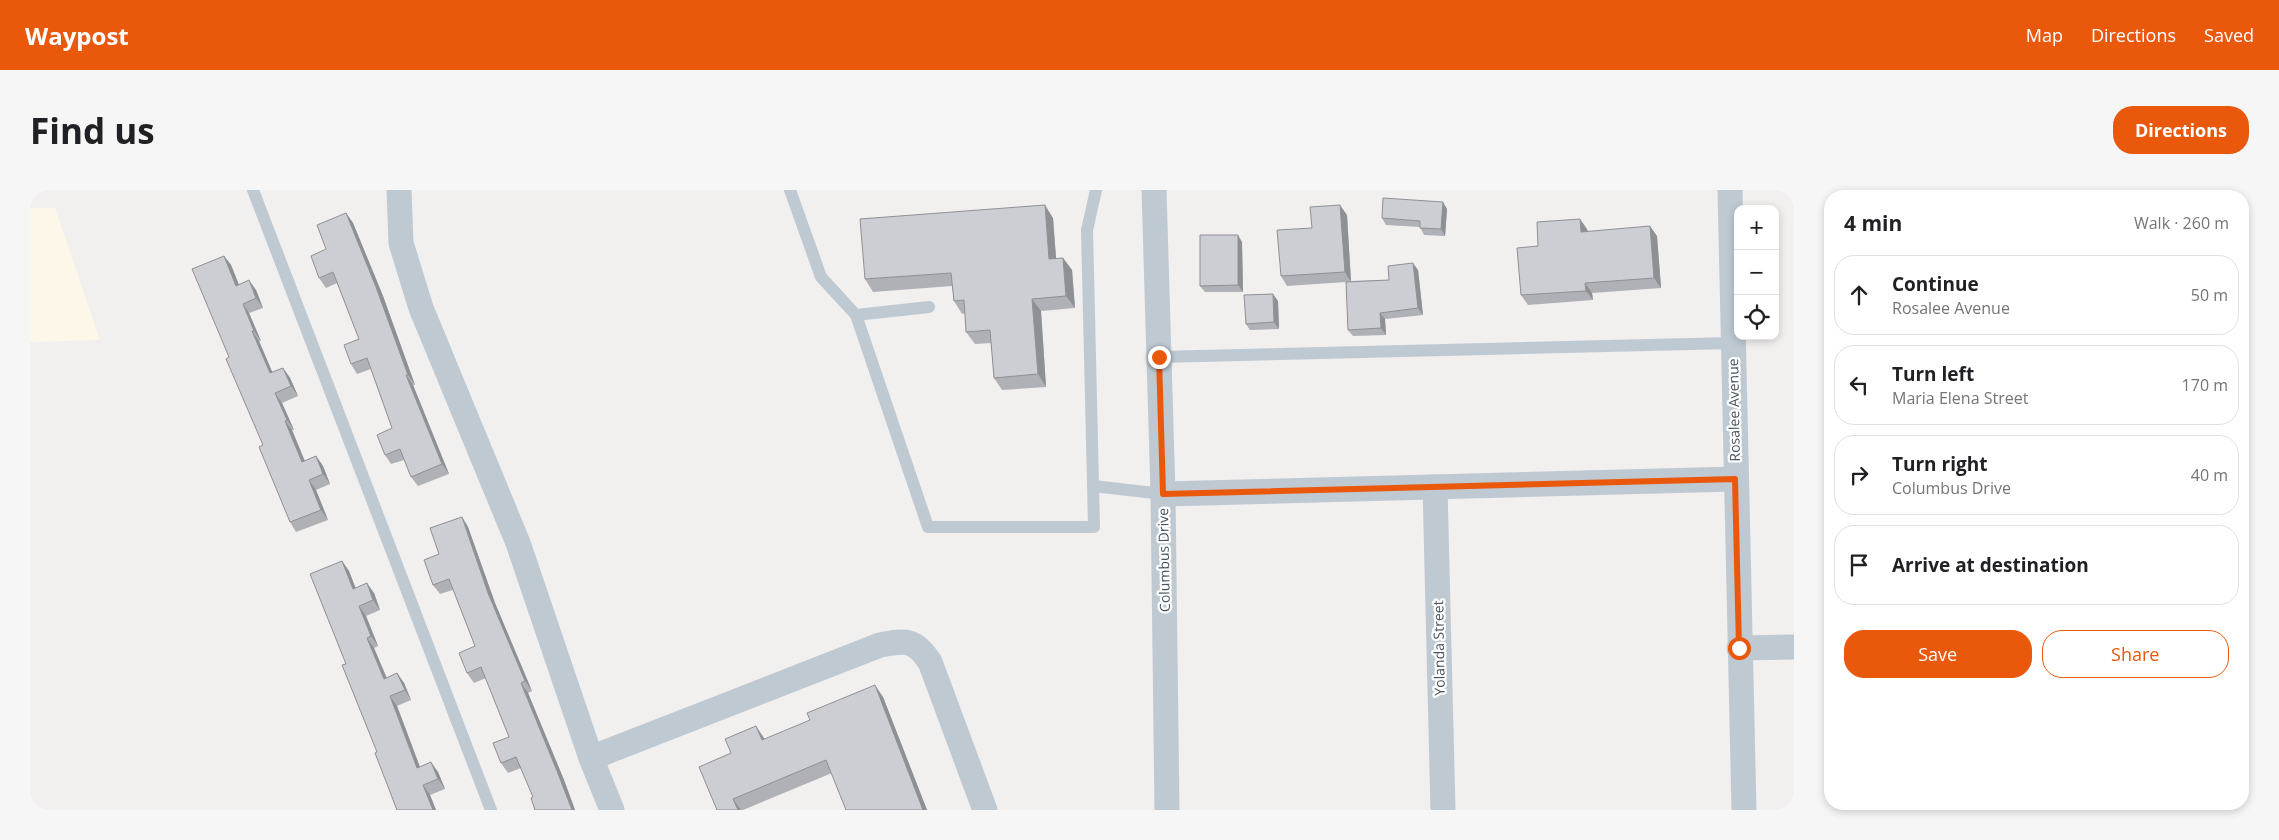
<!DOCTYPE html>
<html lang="en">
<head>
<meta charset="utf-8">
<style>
	:root { --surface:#fff; --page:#f6f6f6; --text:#202124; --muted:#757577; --line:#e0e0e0; --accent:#ea580c }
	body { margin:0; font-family:"Open Sans",sans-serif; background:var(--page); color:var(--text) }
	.controls { position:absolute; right:15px; top:15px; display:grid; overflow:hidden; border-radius:10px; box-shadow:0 2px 8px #0003 }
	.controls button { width:45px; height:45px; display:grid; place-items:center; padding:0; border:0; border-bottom:1px solid var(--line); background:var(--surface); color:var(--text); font:25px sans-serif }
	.stop { position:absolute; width:15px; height:15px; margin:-11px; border:4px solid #ea580c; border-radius:50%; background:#fff }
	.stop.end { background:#ea580c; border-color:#fff; box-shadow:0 1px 5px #0008 }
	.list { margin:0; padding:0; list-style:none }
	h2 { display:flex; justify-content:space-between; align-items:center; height:65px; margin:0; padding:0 20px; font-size:21px }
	h2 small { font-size:16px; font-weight:400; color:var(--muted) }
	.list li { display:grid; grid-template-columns:32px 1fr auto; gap:15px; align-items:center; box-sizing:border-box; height:80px; margin:0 10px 10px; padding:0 10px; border:1px solid var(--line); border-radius:20px }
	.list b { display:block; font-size:19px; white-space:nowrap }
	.list p { margin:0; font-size:16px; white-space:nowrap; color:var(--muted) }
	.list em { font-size:16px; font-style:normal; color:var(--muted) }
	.actions { display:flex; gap:10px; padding:15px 20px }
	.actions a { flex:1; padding:11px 0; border:1px solid var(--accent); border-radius:20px; text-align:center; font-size:18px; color:var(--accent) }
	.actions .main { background:var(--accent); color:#fff }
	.icon { flex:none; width:28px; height:28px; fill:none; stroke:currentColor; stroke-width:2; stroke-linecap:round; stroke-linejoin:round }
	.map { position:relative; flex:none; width:1764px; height:620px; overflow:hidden; border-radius:20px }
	header { display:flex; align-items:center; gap:30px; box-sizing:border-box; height:70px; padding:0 25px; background:var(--accent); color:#fff }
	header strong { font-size:24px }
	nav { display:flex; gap:28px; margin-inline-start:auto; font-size:18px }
	.intro { display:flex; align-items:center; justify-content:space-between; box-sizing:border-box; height:120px; padding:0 30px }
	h1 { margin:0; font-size:35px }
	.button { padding:12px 22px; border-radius:20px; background:var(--accent); color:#fff; font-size:18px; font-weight:700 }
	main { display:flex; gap:30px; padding:0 30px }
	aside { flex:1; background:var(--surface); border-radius:20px; box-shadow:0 2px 8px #0003 }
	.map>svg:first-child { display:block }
	.commercial { fill:#fdf7e9 }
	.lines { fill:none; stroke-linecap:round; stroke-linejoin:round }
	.service { stroke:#bfc9d2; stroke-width:12 }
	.minor { stroke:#bfc9d2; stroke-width:25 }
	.wall { fill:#afb1b6 }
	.shaded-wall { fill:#8f9094 }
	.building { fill:#ccced4; stroke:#8f9094 }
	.route { stroke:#ea580c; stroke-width:6 }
	.labels { text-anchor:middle; stroke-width:4.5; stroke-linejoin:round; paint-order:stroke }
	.street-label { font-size:14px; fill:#47525e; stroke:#fff }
</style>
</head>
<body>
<header>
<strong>Waypost</strong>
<nav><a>Map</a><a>Directions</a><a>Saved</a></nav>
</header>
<div class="intro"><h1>Find us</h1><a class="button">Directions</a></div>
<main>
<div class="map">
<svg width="1764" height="620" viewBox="0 0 1764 620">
	<rect width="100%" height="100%" fill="#f2efef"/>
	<path class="commercial" d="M 0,18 L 25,18 L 70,150 L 0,152 Z"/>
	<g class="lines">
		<g class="service">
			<path d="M 223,0 L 461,620"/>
			<path d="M 760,0 L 791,87 L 826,125 L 899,117"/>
			<path d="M 826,125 L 898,337 L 1064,337 L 1057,40 L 1066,0"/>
			<path d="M 1129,167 L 1702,153"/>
			<path d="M 1063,296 L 1133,304"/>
		</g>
		<g class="minor">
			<path d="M 369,0 L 371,53 L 391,118 L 488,353 L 561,568 L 582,620"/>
			<path d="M 1124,0 L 1133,304 L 1137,620"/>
			<path d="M 1700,0 L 1714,620"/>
			<path d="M 1405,297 L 1413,620"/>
			<path d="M 1133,304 L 1705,289"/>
			<path d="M 1709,458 L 1764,457"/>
			<path d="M 561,568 L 850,455 C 877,450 884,449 900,472 L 955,620"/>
		</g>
	</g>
	<g class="wall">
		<path d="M 1417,19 L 1415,46 L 1394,45 L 1390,37 L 1356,35 L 1352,28 Z"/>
		<path d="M 316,23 L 323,33 L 353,106 L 385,195 L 383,195 L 419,284 L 388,296 L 381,287 L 374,270 L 361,274 L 355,265 L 362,238 L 341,179 L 327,184 L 321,174 L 329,149 L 307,93 L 296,98 L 289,88 L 296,59 Z"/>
		<path d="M 1317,25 L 1321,91 L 1359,90 L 1388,80 L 1393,125 L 1355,129 L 1356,145 L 1323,146 L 1318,140 L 1316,92 L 1257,96 L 1251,86 Z"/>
		<path d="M 1023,28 L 1026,69 L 1033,68 L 1042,80 L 1045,118 L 1011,121 L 1016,197 L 972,200 L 964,188 L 961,153 L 945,154 L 936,142 L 935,123 L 932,124 L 924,111 L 922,96 L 843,102 L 835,89 Z"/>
		<path d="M 1557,39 L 1558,41 L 1627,46 L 1631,98 L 1562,103 L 1563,110 L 1498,115 L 1491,105 Z"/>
		<path d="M 1212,52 L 1213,102 L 1175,102 L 1170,96 Z"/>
		<path d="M 194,66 L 201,75 L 209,95 L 226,100 L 233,118 L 219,123 L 231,151 L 229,151 L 242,182 L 253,178 L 260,188 L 268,206 L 252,213 L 264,240 L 262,240 L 275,271 L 286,266 L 293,276 L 300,294 L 286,300 L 298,330 L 266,342 L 260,332 L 233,255 Z"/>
		<path d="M 1248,111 L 1249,139 L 1220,140 L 1216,134 Z"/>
		<path d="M 432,327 L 438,337 L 465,413 L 502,501 L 498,503 L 534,590 L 545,620 L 505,620 L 503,607 L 491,578 L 478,583 L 471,573 L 479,547 L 456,488 L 444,493 L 437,483 L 445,456 L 423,400 L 410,404 L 403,395 L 409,364 Z"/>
		<path d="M 312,371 L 319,381 L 325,398 L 344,403 L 350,420 L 336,426 L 348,456 L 344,458 L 357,488 L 367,483 L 374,493 L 381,510 L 367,516 L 390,577 L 408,582 L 415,599 L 400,605 L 406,620 L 367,620 L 347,562 L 316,474 Z"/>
		<path d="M 853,507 L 897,620 L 816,620 L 802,583 L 713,620 L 687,620 L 735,549 Z"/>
	</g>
	<g class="shaded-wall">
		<path d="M 1413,12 L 1417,19 L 1415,46 L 1411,39 Z"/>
		<path d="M 1015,15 L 1023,28 L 1027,81 L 1019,69 Z"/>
		<path d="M 1310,15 L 1317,25 L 1321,92 L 1315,82 Z"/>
		<path d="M 316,23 L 323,33 L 353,106 L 385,195 L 378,185 Z"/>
		<path d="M 1550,29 L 1557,39 L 1558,52 L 1551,42 Z"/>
		<path d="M 1620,36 L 1627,46 L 1631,98 L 1624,88 Z"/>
		<path d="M 1208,45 L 1212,52 L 1213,102 L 1208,95 Z"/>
		<path d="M 194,66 L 201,75 L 213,105 L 206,96 Z"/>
		<path d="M 1033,68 L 1042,80 L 1045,118 L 1036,106 Z"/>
		<path d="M 1383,73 L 1388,80 L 1393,125 L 1388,118 Z"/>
		<path d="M 219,90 L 226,100 L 233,118 L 226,108 Z"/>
		<path d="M 1555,93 L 1562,103 L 1563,110 L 1556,101 Z"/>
		<path d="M 1243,104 L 1248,111 L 1249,139 L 1244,132 Z"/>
		<path d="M 1002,109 L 1011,121 L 1016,197 L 1008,184 Z"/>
		<path d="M 213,114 L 219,123 L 231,151 L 224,141 Z"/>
		<path d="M 1350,123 L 1355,129 L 1356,145 L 1351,138 Z"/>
		<path d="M 222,141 L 229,151 L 247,193 L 240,183 Z"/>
		<path d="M 253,178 L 260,188 L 268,206 L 261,196 Z"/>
		<path d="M 376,185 L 383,195 L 419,284 L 412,274 Z"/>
		<path d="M 245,203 L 252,213 L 264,240 L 257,230 Z"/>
		<path d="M 255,231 L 262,240 L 279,282 L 272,272 Z"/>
		<path d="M 286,266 L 293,276 L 300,294 L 293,284 Z"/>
		<path d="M 279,290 L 286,300 L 298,330 L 291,320 Z"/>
		<path d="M 432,327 L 438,337 L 465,413 L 502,501 L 495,491 L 458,403 Z"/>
		<path d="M 312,371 L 319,381 L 330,409 L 323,399 Z"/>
		<path d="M 337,393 L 344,403 L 350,420 L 343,410 Z"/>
		<path d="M 329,416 L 336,426 L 348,456 L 341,446 Z"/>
		<path d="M 337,448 L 344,458 L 361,499 L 354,489 Z"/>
		<path d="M 367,483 L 374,493 L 381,510 L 375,500 Z"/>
		<path d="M 491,493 L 498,503 L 534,590 L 545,620 L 542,620 Z"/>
		<path d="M 845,495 L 853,507 L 897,620 L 893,620 Z"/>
		<path d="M 360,506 L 367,516 L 394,588 L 387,578 Z"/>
		<path d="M 726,536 L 734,548 L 740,562 L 732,550 Z"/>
		<path d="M 401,572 L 408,582 L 415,599 L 408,589 Z"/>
		<path d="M 393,595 L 400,605 L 406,620 L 403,620 Z"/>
		<path d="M 703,609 L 711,620 L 708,620 Z"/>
	</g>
	<g class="building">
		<path d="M 1353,8 L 1413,12 L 1411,39 L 1390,38 L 1390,31 L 1352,28 Z"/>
		<path d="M 1015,15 L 1019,69 L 1033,68 L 1036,106 L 1002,109 L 1008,184 L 964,188 L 960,140 L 936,142 L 934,110 L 924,111 L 921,83 L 835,89 L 830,29 Z"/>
		<path d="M 1310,15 L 1315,82 L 1251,86 L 1247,40 L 1282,38 L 1280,17 Z"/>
		<path d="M 316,23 L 346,97 L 378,185 L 376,185 L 412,274 L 381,287 L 370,259 L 355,265 L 347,245 L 362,238 L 337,168 L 321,174 L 314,155 L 329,149 L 303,82 L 289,88 L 281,66 L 296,59 L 287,35 Z"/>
		<path d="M 1550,29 L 1551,42 L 1620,36 L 1624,88 L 1555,93 L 1556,101 L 1491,105 L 1487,58 L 1508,56 L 1507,32 Z"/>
		<path d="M 1170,45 L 1208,45 L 1208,95 L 1170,96 Z"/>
		<path d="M 194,66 L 206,96 L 219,90 L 226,108 L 213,114 L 224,141 L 222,141 L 240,183 L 253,178 L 261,196 L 245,203 L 257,230 L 255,231 L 272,272 L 286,266 L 293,284 L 279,290 L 291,320 L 260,332 L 229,257 L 233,255 L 196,169 L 199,167 L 162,79 Z"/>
		<path d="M 1383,73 L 1388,118 L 1350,123 L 1351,138 L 1318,140 L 1316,92 L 1359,90 L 1358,76 Z"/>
		<path d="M 1243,104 L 1244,132 L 1216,134 L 1214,105 Z"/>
		<path d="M 432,327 L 458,403 L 495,491 L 491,493 L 527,581 L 542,620 L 505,620 L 501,608 L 503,607 L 486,567 L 471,573 L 463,553 L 479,547 L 451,477 L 437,483 L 429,463 L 445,456 L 419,389 L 403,395 L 394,370 L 409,364 L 400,338 Z"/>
		<path d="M 312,371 L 323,399 L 337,393 L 343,410 L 329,416 L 341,446 L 337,448 L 354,489 L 367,483 L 375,500 L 360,506 L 387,578 L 401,572 L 408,589 L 393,595 L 403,620 L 367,620 L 345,563 L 347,562 L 312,475 L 316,474 L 280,384 Z"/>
		<path d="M 845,495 L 893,620 L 816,620 L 796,570 L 703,609 L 708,620 L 687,620 L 669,577 L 701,563 L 695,549 L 726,536 L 732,550 L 780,530 L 777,523 Z"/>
	</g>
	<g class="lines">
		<path class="route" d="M 1129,167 L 1133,304 L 1705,289 L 1709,458"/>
	</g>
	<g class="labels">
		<g class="street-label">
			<text transform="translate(1704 220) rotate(-91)" y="5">Rosalee Avenue</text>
			<text transform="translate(1134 370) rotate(-91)" y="5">Columbus Drive</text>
			<text transform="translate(1409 458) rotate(-91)" y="5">Yolanda Street</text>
		</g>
	</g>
</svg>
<div class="controls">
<button>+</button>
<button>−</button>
<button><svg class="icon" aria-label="locate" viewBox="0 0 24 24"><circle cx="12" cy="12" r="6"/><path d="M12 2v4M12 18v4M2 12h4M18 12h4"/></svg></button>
</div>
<div class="stop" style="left:1709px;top:458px"></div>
<div class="stop end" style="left:1129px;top:167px"></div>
</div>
<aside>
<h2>4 min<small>Walk · 260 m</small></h2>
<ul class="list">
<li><svg class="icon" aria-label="ahead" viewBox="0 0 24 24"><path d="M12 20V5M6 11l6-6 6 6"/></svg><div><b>Continue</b><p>Rosalee Avenue</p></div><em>50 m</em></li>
<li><svg class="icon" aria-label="left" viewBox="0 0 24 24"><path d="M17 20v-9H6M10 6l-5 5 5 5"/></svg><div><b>Turn left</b><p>Maria Elena Street</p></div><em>170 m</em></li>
<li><svg class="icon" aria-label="right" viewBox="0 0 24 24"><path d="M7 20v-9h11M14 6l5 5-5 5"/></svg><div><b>Turn right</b><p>Columbus Drive</p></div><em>40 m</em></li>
<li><svg class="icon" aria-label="arrive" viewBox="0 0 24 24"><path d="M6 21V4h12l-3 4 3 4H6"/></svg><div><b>Arrive at destination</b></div></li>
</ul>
<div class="actions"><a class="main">Save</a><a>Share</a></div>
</aside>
</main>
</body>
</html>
